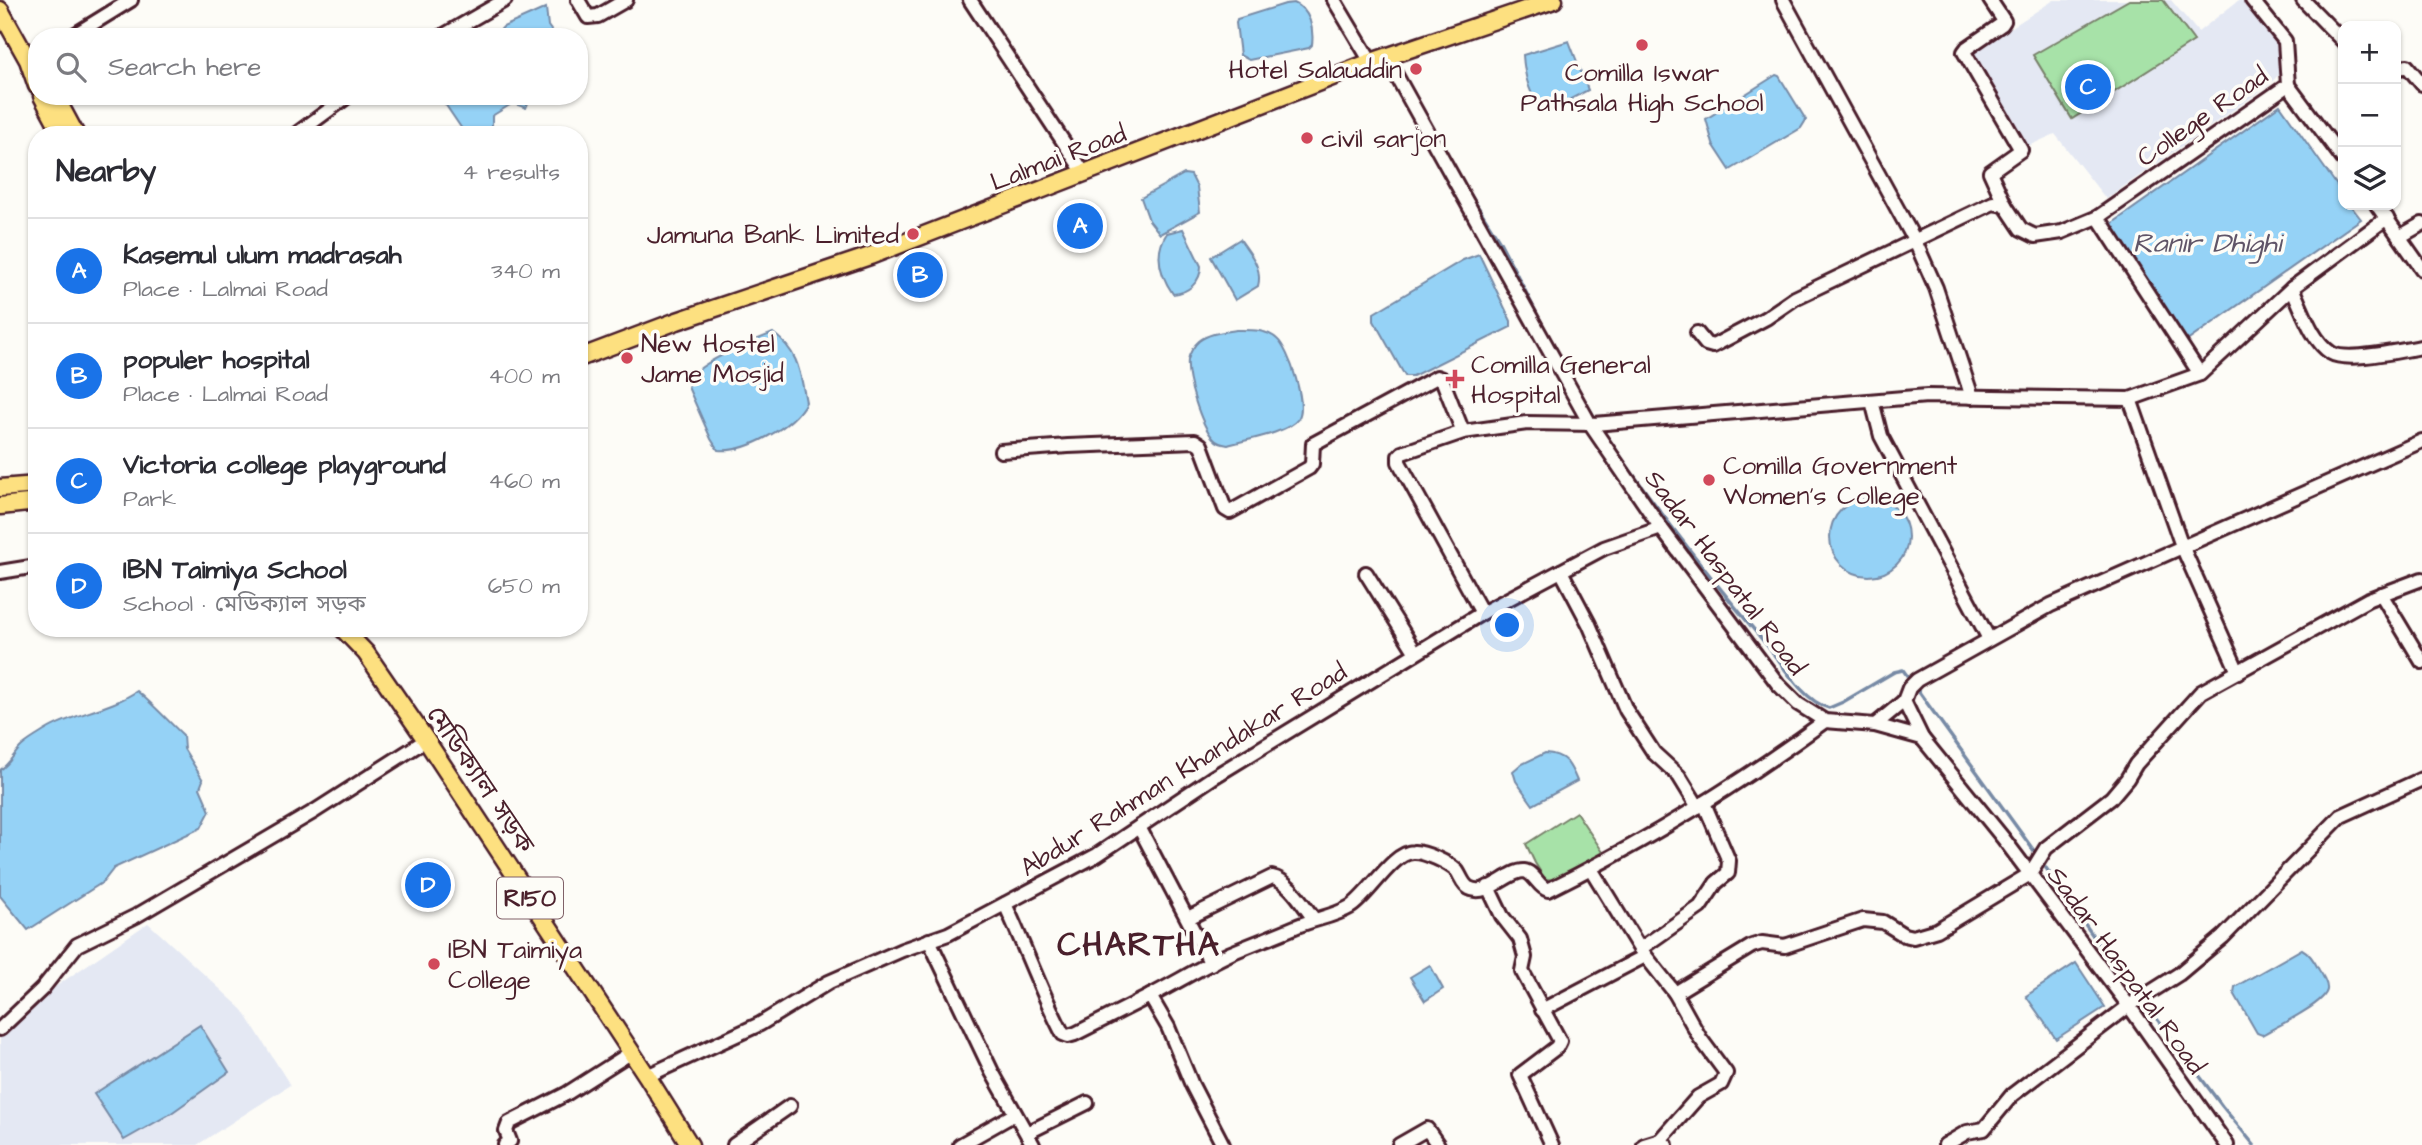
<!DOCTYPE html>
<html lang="en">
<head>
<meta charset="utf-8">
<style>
	:root { --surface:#fff; --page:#f2f2f3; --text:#2b2b33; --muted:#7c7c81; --line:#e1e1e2; --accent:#1a73e8 }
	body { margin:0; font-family:"Architects Daughter","Noto Sans Bengali",sans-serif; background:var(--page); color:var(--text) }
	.controls { position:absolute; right:21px; top:21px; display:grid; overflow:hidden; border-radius:14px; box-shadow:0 2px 5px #0004 }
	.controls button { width:63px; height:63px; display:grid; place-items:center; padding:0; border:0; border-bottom:2px solid var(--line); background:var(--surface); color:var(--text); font:35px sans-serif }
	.you { position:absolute; left:1508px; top:626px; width:24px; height:24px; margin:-18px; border:5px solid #fff; border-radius:50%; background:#1a73e8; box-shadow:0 0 0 10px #1a73e833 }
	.badge { display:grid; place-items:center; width:46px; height:46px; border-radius:50%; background:var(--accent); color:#fff; font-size:23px; font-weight:700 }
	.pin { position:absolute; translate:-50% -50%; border:4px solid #fff; box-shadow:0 2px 7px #0006 }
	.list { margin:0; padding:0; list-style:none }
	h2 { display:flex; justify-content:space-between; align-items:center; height:91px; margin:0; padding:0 28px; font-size:30px }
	h2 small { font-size:23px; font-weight:400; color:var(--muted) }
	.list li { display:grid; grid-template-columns:46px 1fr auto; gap:21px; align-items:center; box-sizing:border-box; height:105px; padding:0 28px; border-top:2px solid var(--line) }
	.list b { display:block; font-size:26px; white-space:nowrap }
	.list p { margin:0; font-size:23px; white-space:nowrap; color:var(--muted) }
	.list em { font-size:23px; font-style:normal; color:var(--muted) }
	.icon { flex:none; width:38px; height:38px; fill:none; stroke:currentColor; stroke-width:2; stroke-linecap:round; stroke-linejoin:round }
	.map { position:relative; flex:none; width:2422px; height:1145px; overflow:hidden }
	.search { position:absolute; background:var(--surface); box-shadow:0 2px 5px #0004; left:28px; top:28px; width:560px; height:77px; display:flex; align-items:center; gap:18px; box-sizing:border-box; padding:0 24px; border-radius:28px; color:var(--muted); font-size:26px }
	.panel { position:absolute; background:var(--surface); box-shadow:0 2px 5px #0004; left:28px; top:126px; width:560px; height:511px; border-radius:28px }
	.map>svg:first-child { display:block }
	.built { fill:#e4e8f3 }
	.green { fill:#a7e2a8; stroke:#78806a; stroke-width:2 }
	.water { fill:#95d2f6; stroke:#778aa5; stroke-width:2 }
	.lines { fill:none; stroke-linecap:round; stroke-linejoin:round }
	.stream { stroke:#778aa5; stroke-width:3.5 }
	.minor-casing { stroke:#4a1f2b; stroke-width:18 }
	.major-casing { stroke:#4a1f2b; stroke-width:21 }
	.minor { stroke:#fdfcf7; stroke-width:12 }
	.major { stroke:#fde080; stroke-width:16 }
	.poi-dot { fill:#d1495b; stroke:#fdfcf7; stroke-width:2.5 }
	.labels { text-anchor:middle; stroke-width:7; stroke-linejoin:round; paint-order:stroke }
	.shield { fill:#fdfcf7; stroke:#806168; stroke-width:2 }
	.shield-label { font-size:24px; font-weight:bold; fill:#4a1f2b }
	.poi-label { font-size:26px; fill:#4a1f2b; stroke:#fdfcf7; text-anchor:start }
	.street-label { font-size:26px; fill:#4a1f2b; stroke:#fdfcf7 }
	.water-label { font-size:28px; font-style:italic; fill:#605568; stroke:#fdfcf7 }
	.district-label { font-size:33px; font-weight:bold; letter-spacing:2px; fill:#4a1f2b; stroke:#fdfcf7 }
</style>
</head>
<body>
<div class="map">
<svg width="2422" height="1145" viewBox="0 0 2422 1145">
	<rect width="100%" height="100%" fill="#fdfcf7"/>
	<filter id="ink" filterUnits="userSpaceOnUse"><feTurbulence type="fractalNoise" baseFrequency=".0143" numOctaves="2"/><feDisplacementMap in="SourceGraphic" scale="14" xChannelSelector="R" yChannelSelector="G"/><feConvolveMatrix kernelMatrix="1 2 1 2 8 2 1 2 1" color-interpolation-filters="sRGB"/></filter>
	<g filter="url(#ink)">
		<g class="built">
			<path d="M 2054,0 L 2171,0 L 2198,32 L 2239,0 L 2243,0 L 2277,38 L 2283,53 L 2283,70 L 2269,85 L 2106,199 L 2055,134 L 2026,147 L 1970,54 Z"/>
			<path d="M 148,923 L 243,1010 L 290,1085 L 197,1145 L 0,1145 L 0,1025 Z"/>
		</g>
		<g class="green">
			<path d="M 2129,0 L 2163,0 L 2194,41 L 2072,119 L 2033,55 Z"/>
			<path d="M 1576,812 L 1605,855 L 1556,880 L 1545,879 L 1535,863 L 1526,844 Z"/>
		</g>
		<g class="water">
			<path d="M 1294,3 C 1310,10 1314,28 1312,45 L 1309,48 L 1249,60 L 1240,55 L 1236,23 L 1237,19 L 1285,4 Z"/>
			<path d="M 546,8 L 548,26 L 556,37 L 494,37 L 503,27 Z"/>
			<path d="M 1569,41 L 1588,90 L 1546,112 C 1530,102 1524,73 1523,55 Z"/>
			<path d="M 1776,75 L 1779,76 L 1806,120 L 1801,128 L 1730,170 L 1713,144 L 1706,119 Z"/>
			<path d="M 427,96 L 531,96 L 526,108 L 513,103 L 492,116 L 492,129 L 462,129 L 441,98 Z"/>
			<path d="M 2280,105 L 2343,194 L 2343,205 L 2350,205 L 2361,219 L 2187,341 L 2107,227 Z"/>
			<path d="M 1184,174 L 1191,175 L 1197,187 L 1200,212 L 1160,234 L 1149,220 L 1141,198 Z"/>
			<path d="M 1183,229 L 1201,266 C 1201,282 1188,293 1173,294 C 1160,275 1153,254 1167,233 Z"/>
			<path d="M 1240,239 C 1250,254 1263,267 1258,286 L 1235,300 L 1211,257 Z"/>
			<path d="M 1479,254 L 1511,321 L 1511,327 L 1413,376 L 1405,376 L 1374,321 L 1374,313 L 1463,260 Z"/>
			<path d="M 1236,330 C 1250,330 1266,329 1277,339 C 1289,349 1308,406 1298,419 C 1288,433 1245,440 1228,445 C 1222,444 1217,443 1213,438 C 1201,425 1186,378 1188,360 C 1189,354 1194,345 1199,341 C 1209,333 1224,332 1236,330 Z"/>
			<path d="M 773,333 C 799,352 800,372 806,402 C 793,427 746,453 718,450 L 711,439 L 688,387 C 690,383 690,379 692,376 C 704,360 753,341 773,333 Z"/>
			<circle cx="1869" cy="537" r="39"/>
			<path d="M 137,691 C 154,705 167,720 183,735 L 184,749 L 203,780 L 200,788 L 210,811 L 201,828 L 114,868 L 103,882 L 28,930 L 0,896 L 0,770 C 10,764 14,753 22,746 C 29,740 38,735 46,730 C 74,713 109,710 137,691 Z"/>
			<path d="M 1545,753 C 1565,754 1570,764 1577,781 L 1533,805 L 1516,781 L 1513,771 L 1520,765 Z"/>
			<path d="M 2302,949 C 2310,953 2315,962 2319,970 C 2322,974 2328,984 2327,990 C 2325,1003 2280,1025 2269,1031 L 2262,1035 L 2257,1033 L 2234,993 L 2235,987 Z"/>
			<path d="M 2076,963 L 2105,1007 L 2056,1039 L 2026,996 Z"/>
			<path d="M 1430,965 L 1443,989 L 1425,1001 L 1410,977 Z"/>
			<path d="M 200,1025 L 229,1072 L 170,1114 L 124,1140 L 94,1094 Z"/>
		</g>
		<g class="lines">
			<g class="stream">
				<path d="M 1399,67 L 1468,191 L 1500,242 L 1554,347"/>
				<path d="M 1582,396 L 1596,420"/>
				<path d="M 1600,426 C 1650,502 1707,574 1766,644 C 1781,663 1804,702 1829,708 L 1843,702 L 1894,672 L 1903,670 L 2037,855"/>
				<path d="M 2046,868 L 2114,966 L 2148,1007 L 2222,1106 L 2254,1145"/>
			</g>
			<g class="minor-casing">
				<g id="minor">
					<path d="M 578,0 L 588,17 L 598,16 L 626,0"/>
					<path d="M 970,0 L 1084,173"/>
					<path d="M 1334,0 L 1371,62"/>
					<path d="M 1783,0 L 1915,241 L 1936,288 L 1972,397"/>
					<path d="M 1990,0 L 2004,21 L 2002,24 L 1967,48 L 1964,52 L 2021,150 L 1990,172 L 2005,205"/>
					<path d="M 2303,0 L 2343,41"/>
					<path d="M 71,37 L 131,0"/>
					<path d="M 441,37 L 505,0"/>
					<path d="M 1386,57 L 1590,424 L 1661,528 L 1778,684 L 1798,704 L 1825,721 L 1875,725 L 1922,738"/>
					<path d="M 2396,69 L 2407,66 L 2422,84"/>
					<path d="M 2288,85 L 2343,159"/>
					<path d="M 295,135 L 348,96"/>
					<path d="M 2377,205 L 2422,269"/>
					<path d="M 2098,217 L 2200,374"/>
					<path d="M 2401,236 L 2422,224"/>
					<path d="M 2292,288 L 2387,218"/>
					<path d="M 1697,333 L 1706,344 L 1713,346 L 1766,318 L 1795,298 L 1993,203 L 2005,205 L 2021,229 L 2035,236 L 2062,232 L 2098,217 L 2288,85 L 2285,41 L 2252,0"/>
					<path d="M 2130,399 L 2182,546 L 2238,672"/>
					<path d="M 1872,401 L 1881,436 L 1989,639"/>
					<path d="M 1463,432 L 1402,453 L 1399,456 L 1399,462 L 1482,613"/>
					<path d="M 1001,451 L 1068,446 L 1195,441 L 1201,445 L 1225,509 L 1230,512 L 1309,468 L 1312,464 L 1313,444 L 1437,377 L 1442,379 L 1463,432 L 1527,423 L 1594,424 L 1927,396 L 2130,399 L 2200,374 L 2292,288 C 2302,308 2311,340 2331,353 C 2347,363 2402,350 2422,347"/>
					<path d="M 1561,571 L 1589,624 L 1626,710 L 1654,753 L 1679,776 L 1698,807"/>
					<path d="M 0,572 L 37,566"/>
					<path d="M 1366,573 L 1416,653"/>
					<path d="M 2381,594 L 2422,662"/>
					<path d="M 1904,701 L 1922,738 L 2003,838 L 2129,1006 L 2227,1145"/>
					<path d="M 1875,725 L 1904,701 L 1909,688 L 1917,680 L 2051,605 L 2422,441"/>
					<path d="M 1139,827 L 1211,964"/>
					<path d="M 1591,869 L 1640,949 L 1675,993 L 1700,1038 L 1726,1073 L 1721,1084 L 1698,1097 L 1660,1140"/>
					<path d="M 1488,887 L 1502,916 L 1520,939 L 1525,957 L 1522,971 L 1560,1041 L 1557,1047 L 1520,1075 L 1552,1145"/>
					<path d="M 1005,904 C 1025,947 1041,992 1063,1034 L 1068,1036 L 1075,1034 L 1150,996 L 1168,1027 L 1192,1085 L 1223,1145"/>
					<path d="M 1188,918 L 1272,877 C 1289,880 1303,905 1314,919"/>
					<path d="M 929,940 L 992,1072 L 1033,1145"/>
					<path d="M 1640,949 L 1700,907 L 1716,883 L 1728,873 L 1729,861 L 1704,803"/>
					<path d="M 1675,993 L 1752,946 L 1762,943 L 1785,946 L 1863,920 L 1883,922 L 1904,935 L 1913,937 L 1937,930 L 2030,874 L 2046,848 L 2111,798 L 2127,779 L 2136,764 L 2201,692 L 2369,599 L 2422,579"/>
					<path d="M 1150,996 C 1177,982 1203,966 1231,953 C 1252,944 1274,936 1295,927 C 1313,919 1333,917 1350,907 C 1369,895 1392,853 1413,852 C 1424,851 1449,863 1457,871 C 1461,877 1463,885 1469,888 C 1487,898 1507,871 1524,871 C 1534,872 1538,887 1548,890 C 1645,842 1738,785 1825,721"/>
					<path d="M 1542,1010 L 1645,956"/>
					<path d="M 0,1029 L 42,989 L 77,945 L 136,916 L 315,811 L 426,740"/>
					<path d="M 647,1076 L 760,1024 L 829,982 L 902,950 L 948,934 L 1097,855 L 1212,778 L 1482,613 L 1604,548 L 1661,528"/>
					<path d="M 1027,1133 L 1087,1103"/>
					<path d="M 505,1145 L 510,1141 L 506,1131 L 509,1123 L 566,1094 L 632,1052"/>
					<path d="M 734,1145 L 790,1106"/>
					<path d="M 960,1145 L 1015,1114"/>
					<path d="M 1399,1145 L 1427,1129 L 1438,1145"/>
					<path d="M 1644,1145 L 1660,1140 L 1666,1145"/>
					<path d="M 1945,1145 L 1967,1132 L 1984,1129 L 2012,1095 L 2130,1005 L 2179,974 L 2223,937 L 2341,816 L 2422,779"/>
				</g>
			</g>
			<g class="major-casing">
				<g id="major">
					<path d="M 0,10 L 28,60 L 37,86"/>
					<path d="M 42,96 L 63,135"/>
					<path d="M 55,96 L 76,135"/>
					<path d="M 579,358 L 677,321 L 870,256 L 1371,62 L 1554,0"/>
					<path d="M 0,488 L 37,485"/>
					<path d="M 0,506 L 37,502"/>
					<path d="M 342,628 L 366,653 L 426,740 L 647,1076 L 690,1145"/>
				</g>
			</g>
			<use href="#minor" class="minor"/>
			<use href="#major" class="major"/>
		</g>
	</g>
	<g class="poi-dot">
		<circle cx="1642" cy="45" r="7"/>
		<circle cx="1416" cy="69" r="7"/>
		<circle cx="1307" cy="138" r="7"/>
		<circle cx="913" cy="234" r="7"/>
		<circle cx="627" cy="358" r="7"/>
		<path d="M1451.5 368.5h7v7h7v7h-7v7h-7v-7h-7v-7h7z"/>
		<circle cx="1709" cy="480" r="7"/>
		<circle cx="434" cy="964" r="7"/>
	</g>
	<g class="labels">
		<rect class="shield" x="497" y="877.5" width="66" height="41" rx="5"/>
		<g class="shield-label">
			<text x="530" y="906">R150</text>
		</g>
		<g class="poi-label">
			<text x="1402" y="78" text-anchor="end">Hotel Salauddin</text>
			<text x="1642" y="81" text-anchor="middle">Comilla Iswar<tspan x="1642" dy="30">Pathsala High School</tspan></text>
			<text x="1321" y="147">civil sarjon</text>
			<text x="899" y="243" text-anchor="end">Jamuna Bank Limited</text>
			<text x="641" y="352">New Hostel<tspan x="641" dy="30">Jame Mosjid</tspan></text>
			<text x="1471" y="373">Comilla General<tspan x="1471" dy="30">Hospital</tspan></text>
			<text x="1723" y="474">Comilla Government<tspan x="1723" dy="30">Women's College</tspan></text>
			<text x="448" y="958">IBN Taimiya<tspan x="448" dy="30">College</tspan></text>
		</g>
		<g class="street-label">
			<text transform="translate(2202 116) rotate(-35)" y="9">College Road</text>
			<text transform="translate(1058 157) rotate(-21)" y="9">Lalmai Road</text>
			<text transform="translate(1726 572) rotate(53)" y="9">Sadar Haspatal Road</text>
			<text transform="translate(1183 769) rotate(-32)" y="9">Abdur Rahman Khandakar Road</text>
			<text transform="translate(481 779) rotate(56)" y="9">মেডিক্যাল সড়ক</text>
			<text transform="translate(2127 970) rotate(54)" y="9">Sadar Haspatal Road</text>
		</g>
		<g class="water-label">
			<text x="2207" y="252">Ranir Dhighi</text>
		</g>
		<g class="district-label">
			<text x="1139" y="955">CHARTHA</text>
		</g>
	</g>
</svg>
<div class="controls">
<button>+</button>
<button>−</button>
<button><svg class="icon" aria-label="layers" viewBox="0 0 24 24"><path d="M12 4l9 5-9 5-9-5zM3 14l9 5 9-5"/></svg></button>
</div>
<div class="you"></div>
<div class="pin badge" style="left:1080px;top:226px">A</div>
<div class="pin badge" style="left:920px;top:275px">B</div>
<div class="pin badge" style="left:2088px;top:87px">C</div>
<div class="pin badge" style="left:428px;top:885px">D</div>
<div class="search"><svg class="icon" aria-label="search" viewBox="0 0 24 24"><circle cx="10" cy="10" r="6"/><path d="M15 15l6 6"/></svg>Search here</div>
<section class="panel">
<h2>Nearby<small>4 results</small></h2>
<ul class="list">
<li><span class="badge">A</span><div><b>Kasemul ulum madrasah</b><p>Place · Lalmai Road</p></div><em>340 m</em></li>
<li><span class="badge">B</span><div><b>populer hospital</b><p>Place · Lalmai Road</p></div><em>400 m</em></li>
<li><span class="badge">C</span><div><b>Victoria college playground</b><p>Park</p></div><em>460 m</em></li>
<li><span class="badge">D</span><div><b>IBN Taimiya School</b><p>School · মেডিক্যাল সড়ক</p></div><em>650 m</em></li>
</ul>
</section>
</div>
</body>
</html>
